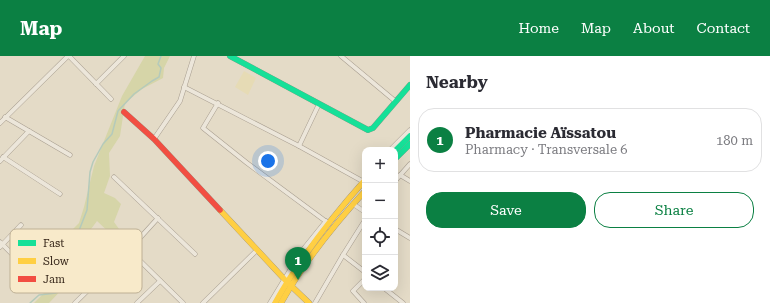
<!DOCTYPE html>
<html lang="en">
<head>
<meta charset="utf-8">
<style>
	:root { --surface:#fff; --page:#f7f7f7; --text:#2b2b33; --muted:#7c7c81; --line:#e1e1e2; --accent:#0b8043 }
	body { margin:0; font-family:"Roboto Serif",serif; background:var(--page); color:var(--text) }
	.controls { position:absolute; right:12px; bottom:12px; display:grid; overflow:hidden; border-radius:8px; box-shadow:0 4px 16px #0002 }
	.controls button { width:36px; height:36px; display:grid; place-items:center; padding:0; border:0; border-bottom:1px solid var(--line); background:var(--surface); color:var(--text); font:20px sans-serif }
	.you { position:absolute; left:268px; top:105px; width:14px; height:14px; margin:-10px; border:3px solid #fff; border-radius:50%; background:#1a73e8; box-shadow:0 0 0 6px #1a73e833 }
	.badge { display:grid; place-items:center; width:26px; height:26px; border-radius:50%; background:var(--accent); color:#fff; font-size:13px; font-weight:700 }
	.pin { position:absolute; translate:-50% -33px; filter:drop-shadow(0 1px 2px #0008) }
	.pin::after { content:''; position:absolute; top:21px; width:14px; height:12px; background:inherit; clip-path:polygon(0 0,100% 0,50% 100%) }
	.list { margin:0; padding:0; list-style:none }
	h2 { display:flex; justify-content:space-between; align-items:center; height:52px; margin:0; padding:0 16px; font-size:17px }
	h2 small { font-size:13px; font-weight:400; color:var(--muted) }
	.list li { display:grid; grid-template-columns:26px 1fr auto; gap:12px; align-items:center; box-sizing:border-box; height:64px; margin:0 8px 8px; padding:0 8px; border:1px solid var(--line); border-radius:16px }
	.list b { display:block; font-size:15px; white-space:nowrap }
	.list p { margin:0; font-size:13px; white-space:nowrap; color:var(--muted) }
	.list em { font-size:13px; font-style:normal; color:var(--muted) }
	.actions { display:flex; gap:8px; padding:12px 16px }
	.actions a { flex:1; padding:9px 0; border:1px solid var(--accent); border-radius:16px; text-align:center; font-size:14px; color:var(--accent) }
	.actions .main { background:var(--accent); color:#fff }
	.icon { flex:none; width:22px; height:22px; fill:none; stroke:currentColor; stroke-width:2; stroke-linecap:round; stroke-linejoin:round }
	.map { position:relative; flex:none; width:410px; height:247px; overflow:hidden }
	header { display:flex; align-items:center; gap:24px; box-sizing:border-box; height:56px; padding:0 20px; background:var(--accent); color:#fff }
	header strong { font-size:19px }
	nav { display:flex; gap:22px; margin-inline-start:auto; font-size:14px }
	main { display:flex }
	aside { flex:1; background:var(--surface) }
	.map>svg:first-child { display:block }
	.farmland { fill:#e6dbb5 }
	.green { fill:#d6d5a8 }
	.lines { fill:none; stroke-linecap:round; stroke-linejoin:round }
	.stream { stroke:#b4cabb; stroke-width:1.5 }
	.street-casing { stroke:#a99f91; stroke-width:5 }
	.fast-casing { stroke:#988f81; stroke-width:6 }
	.slow-casing { stroke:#988f81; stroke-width:6 }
	.jam-casing { stroke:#988f81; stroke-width:6 }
	.street { stroke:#ece6da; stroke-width:4 }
	.fast { stroke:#16e098; stroke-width:5.5 }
	.slow { stroke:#ffcf43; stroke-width:5.5 }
	.jam { stroke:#f24e42; stroke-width:5.5 }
	.key { fill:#f8eaca; stroke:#beb095; stroke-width:1 }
	.key-label { font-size:11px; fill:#37271a }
</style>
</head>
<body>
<header>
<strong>Map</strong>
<nav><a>Home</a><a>Map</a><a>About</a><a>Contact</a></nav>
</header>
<main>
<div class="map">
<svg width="410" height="247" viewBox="0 0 410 247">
	<rect width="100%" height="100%" fill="#e4dbc7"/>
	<path class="farmland" d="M 244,15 L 256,22 L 248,39 L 235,31 Z"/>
	<path class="green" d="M 145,0 L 170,0 L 164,12 L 163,22 L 142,33 L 125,47 L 120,80 L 109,97 L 110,120 L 104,137 L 115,142 L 121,148 L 114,166 L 119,173 L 113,180 L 97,165 L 88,177 L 68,227 L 49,247 L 34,247 L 51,230 L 67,196 L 68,178 L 79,167 L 84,151 L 94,110 L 122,40 Z"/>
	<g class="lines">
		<path class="stream" d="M 30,247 L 39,239 L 56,237 L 61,228 L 69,202 L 76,200 L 73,190 L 87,154 L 90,116 L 93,106 L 103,88 L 112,78 L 118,55 L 134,38 L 152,25 L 159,21 L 161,12 L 158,8 L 161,0"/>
		<g class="street-casing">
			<g id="street">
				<path d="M 69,0 L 111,43"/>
				<path d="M 341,0 L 395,45"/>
				<path d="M 96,28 L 124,0"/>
				<path d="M 184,31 L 299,90 L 364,126"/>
				<path d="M 218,47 L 203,72 L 247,107 L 328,167"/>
				<path d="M 5,61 L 70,99"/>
				<path d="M 0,67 L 68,0"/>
				<path d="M 154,83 L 180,45 L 194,0"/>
				<path d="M 299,90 L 319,48"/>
				<path d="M 390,94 L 410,74"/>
				<path d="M 3,101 L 60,138"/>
				<path d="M 0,105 L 29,75"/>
				<path d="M 400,119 L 410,125"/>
				<path d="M 114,121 L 195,198"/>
				<path d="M 395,125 L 410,108"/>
				<path d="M 353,148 L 365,156"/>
				<path d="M 395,173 L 410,182"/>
				<path d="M 0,186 L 44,230"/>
				<path d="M 0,191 L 21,169"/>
				<path d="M 129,194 L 183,247"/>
				<path d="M 343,199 L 365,216"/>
				<path d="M 384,232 L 403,247"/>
				<path d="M 75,247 L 129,194 L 158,162"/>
				<path d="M 137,247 L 160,225"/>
				<path d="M 203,247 L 257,194"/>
				<path d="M 270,247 L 301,196 L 326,165"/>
				<path d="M 315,247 L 343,199 L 365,164"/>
				<path d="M 364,247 L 353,235 L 365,223"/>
			</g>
		</g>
		<g class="fast-casing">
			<g id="fast">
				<path d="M 230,0 L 368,74 L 373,72 L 410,29"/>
				<path d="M 395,95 L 410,80"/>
				<path d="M 395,103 L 410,88"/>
			</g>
		</g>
		<g class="slow-casing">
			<g id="slow">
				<path d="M 220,154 L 287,226 L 309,247"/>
				<path d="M 275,247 C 300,202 331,162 365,124"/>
				<path d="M 281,247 C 304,206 333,170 365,135"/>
			</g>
		</g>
		<g class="jam-casing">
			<path id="jam" d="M 124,56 L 154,83 L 220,154"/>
		</g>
		<use href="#street" class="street"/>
		<use href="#fast" class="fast"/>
		<use href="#slow" class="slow"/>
		<use href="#jam" class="jam"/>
	</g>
	<rect x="10" y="173" width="132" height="64" rx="6" class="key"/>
	<rect x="18" y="184" width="18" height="6" fill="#16e098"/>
	<rect x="18" y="202" width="18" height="6" fill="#ffcf43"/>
	<rect x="18" y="220" width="18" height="6" fill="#f24e42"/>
	<g class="key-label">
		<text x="43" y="191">Fast</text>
		<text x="43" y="209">Slow</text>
		<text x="43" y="227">Jam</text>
	</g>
</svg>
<div class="controls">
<button>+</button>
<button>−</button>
<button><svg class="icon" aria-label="locate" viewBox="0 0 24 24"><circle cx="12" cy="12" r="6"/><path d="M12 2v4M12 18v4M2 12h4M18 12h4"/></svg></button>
<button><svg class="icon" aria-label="layers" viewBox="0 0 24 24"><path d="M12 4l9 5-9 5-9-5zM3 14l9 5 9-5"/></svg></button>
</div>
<div class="you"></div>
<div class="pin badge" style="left:298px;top:224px">1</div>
</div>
<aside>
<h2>Nearby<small></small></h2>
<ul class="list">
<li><span class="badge">1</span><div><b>Pharmacie Aïssatou</b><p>Pharmacy · Transversale 6</p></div><em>180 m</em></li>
</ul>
<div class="actions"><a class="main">Save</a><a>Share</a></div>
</aside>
</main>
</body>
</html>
